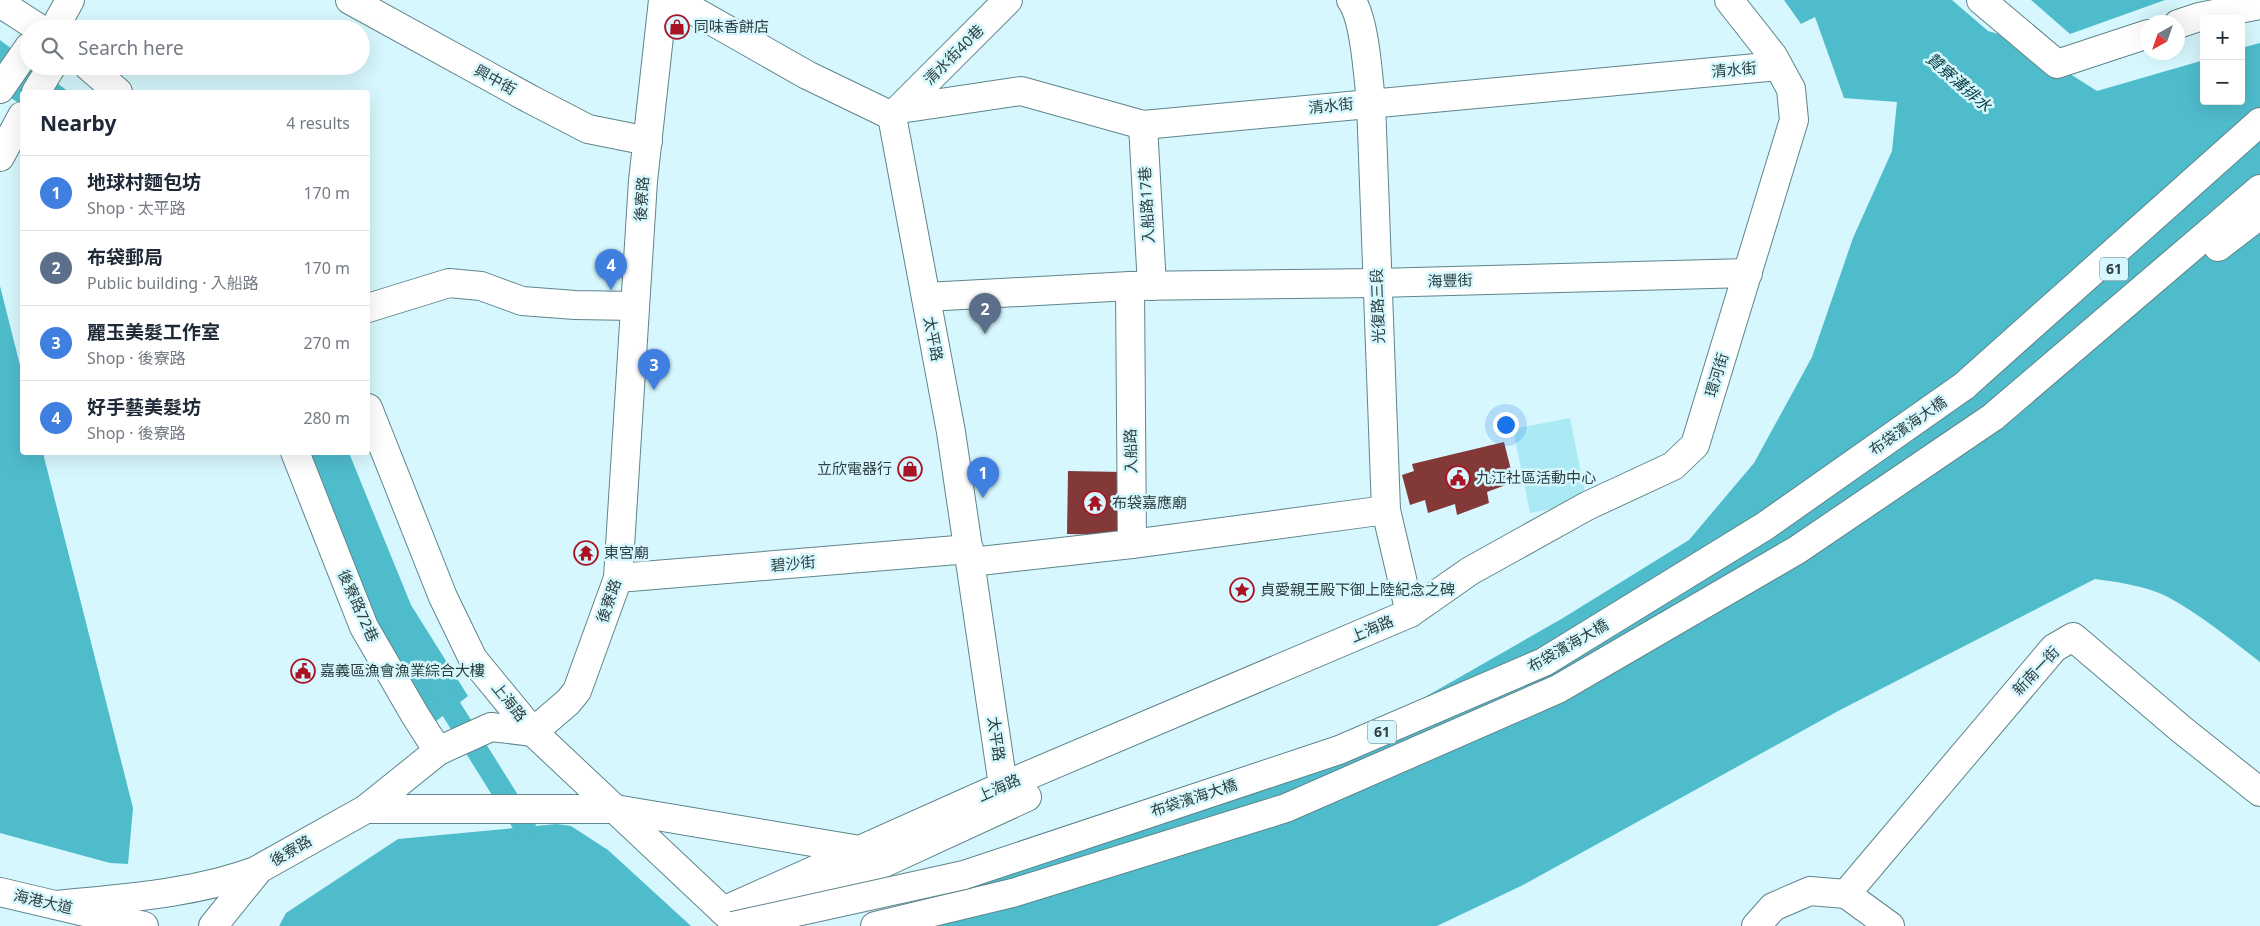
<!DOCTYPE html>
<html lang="en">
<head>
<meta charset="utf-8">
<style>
	:root { --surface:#fff; --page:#f2f2f3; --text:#1f2937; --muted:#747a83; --line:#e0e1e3; --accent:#a91425 }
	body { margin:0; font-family:"Noto Sans","Noto Sans TC",sans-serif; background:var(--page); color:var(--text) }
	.controls { position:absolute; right:15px; top:15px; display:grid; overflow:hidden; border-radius:5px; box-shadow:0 5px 20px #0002 }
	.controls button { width:45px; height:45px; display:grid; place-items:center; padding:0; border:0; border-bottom:1px solid var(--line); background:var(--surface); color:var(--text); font:25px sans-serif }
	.compass { position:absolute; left:2140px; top:15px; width:45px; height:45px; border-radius:50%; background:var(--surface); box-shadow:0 5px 20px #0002; rotate:220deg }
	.you { position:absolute; left:1505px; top:424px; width:18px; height:18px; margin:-12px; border:4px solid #fff; border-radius:50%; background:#1a73e8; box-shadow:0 0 0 8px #1a73e833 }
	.badge { display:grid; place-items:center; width:32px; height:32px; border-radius:50%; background:var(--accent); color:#fff; font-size:16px; font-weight:700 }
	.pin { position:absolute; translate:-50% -41px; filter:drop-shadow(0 1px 2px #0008) }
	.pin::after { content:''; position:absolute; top:26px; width:18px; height:15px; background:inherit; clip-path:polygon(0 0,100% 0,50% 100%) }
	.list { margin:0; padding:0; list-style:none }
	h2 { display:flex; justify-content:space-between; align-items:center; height:65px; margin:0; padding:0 20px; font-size:21px }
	h2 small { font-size:16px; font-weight:400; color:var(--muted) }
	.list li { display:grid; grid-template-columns:32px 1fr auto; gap:15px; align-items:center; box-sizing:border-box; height:75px; padding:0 20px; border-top:1px solid var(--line) }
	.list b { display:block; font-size:19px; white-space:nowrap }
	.list p { margin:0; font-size:16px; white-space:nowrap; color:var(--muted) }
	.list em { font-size:16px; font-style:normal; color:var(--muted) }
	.icon { flex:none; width:28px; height:28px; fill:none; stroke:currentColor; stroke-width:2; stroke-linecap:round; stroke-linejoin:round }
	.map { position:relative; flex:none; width:2260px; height:926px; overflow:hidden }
	.search { position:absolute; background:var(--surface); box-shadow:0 5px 20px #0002; left:20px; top:20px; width:350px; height:55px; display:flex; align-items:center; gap:12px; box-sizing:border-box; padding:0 18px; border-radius:28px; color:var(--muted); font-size:19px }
	.panel { position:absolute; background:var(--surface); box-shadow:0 5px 20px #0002; left:20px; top:90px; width:350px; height:365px; border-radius:5px }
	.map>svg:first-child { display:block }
	.green { fill:#abeaf4 }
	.water { fill:#4fbccc }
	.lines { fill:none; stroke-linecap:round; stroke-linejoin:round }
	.canal { stroke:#4fbccc; stroke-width:22 }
	.building { fill:#823938 }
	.minor-casing { stroke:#5e858b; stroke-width:30 }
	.major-casing { stroke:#5e858b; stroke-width:30 }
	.highway-casing { stroke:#5e858b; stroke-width:30 }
	.minor { stroke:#fff; stroke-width:28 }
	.major { stroke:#fff; stroke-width:28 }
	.highway { stroke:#fff; stroke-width:28 }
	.highway-bridge-casing { stroke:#5e858b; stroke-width:30; stroke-linecap:butt }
	.highway-bridge { stroke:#fff; stroke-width:28 }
	.labels { text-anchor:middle; stroke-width:5; stroke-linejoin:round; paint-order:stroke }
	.shield { fill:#d6f7fd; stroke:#61777b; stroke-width:1 }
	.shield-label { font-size:14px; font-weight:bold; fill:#2f4043 }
	.poi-label { font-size:15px; fill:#2f4043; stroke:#d6f7fd; text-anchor:start }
	.street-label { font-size:15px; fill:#2f4043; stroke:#d6f7fd }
	.water-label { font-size:16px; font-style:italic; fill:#063b42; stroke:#d6f7fd }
</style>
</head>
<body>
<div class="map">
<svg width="2260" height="926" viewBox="0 0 2260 926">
	<rect width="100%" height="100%" fill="#d6f7fd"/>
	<path class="green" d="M 1570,418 L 1587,502 L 1530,513 L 1513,429 Z"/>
	<g class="water">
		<path d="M 1784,0 L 1952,0 L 1988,31 L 2013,38 L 2097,91 L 2204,60 L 2204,101 L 2241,101 L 2241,48 L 2260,43 L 2260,662 C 2230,639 2200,614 2166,596 C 2145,586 2118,582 2095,579 L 1840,710 L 1523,885 L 1437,926 L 876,926 L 885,917 L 1143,818 L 1404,709 L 1563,618 L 1689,540 L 1754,463 L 1812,357 L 1853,238 L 1892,151 L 1897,102 L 1844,98 L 1815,17 L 1801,24 Z"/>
		<path d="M 2031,0 L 2165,0 L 2070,34 Z"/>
		<path d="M 0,40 L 29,62 L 29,66 L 34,66 L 69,92 L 22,92 L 22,105 L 0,91 Z"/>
		<path d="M 0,286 L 22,373 L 22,452 L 43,453 L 133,808 L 128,864 L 110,863 L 0,833 Z"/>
		<path d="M 303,453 L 349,453 L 411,605 L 468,696 L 430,726 L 368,620 Z"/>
		<path d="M 557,824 L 571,826 L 608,850 L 691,926 L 279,926 L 286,913 L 398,839 Z"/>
	</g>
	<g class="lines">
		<path class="canal" d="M 435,683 L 525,827"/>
	</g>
	<g class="building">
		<path d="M 1504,442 L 1514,482 L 1487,492 L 1489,503 L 1457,515 L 1455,504 L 1428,513 L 1425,500 L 1410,505 L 1402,475 L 1414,471 L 1412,464 Z"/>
		<path d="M 1068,471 L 1122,472 L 1122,535 L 1067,534 Z"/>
	</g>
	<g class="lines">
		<g class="minor-casing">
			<g id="minor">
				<path d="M 350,0 L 530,99 L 588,129 L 648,141"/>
				<path d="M 1351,0 C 1365,19 1368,77 1371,102 L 1386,510 L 1410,613"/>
				<path d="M 1981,0 L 2057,64 L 2148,34"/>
				<path d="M 0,3 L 40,29"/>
				<path d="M 2178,24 L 2199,17 L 2260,5"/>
				<path d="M 54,29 L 70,0"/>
				<path d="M 88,66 L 118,92"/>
				<path d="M 0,89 L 29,47"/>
				<path d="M 36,92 L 52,66"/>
				<path d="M 900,109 L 1021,91 L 1143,125 L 1778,66"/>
				<path d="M 896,112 L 1008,0"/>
				<path d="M 1143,125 L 1152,286"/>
				<path d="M 0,157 L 22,116"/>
				<path d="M 1130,286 L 1132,544"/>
				<path d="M 926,297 L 1130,286 L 1377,283 L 1748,273"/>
				<path d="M 368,308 L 449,283 L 481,286 L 522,301 L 575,305 L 635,306"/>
				<path d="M 368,408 L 443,597 L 473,659 L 533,732 L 736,923"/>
				<path d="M 295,452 L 364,627 L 415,715 L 438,751"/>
				<path d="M 971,562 L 1132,544 L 1386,510"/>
				<path d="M 618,578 L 969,549"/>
				<path d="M 366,809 L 615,809 L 860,850"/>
				<path d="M 0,892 L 144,926"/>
				<path d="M 1846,894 L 2054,648 L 2073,637 L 2181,729 L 2260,792"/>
				<path d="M 794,897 L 873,868 L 1027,797"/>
				<path d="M 57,905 C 124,898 194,894 258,870"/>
				<path d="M 723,911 L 1003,786 L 1410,613 L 1470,571 L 1587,506 L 1673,466 L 1695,445 L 1794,120 L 1791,89 L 1773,56 L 1729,0"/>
				<path d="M 213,926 L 259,869 L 366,809 L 438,751 L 491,727 L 533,732 L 568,702 L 577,691 L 618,578 L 643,181 L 663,0"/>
				<path d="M 1756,926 L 1773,907 L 1810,891 L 1846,894 L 1890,926"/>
			</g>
		</g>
		<g class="major-casing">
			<path id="major" d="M 675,0 L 807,75 L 892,116 L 951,432 L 1006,806"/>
		</g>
		<g class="highway-casing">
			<g id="highway">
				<path d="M 2218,247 L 2260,215"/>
				<path d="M 1964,386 L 2260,122"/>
				<path d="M 875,926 L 1016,892 L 1286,808 L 1558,689 L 1797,550 L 1993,417 L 2260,189"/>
			</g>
		</g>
		<use href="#minor" class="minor"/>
		<use href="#major" class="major"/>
		<use href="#highway" class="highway"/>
		<g class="highway-bridge-casing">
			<path id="highway-bridge" d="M 733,926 L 964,875 L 1339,750 L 1544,662 L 1765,526 L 1964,386"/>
		</g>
		<use href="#highway-bridge" class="highway-bridge"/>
	</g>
	<defs>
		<g id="shop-ring" transform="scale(1.25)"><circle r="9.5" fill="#d6f7fd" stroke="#a91425" stroke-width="1.5"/><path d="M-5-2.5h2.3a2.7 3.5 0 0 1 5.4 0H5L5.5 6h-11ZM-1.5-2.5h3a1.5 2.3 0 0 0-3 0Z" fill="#a91425"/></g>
		<g id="civic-ring" transform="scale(1.25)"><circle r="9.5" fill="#d6f7fd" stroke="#a91425" stroke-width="1.5"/><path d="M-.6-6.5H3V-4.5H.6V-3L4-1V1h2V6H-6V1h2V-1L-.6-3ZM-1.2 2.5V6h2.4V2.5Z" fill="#a91425"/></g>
		<g id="temple-ring" transform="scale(1.25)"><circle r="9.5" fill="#d6f7fd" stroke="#a91425" stroke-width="1.5"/><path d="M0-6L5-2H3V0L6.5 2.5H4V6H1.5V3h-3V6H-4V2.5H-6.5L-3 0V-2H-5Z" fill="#a91425"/></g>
		<g id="sight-ring" transform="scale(1.25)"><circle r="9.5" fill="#d6f7fd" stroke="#a91425" stroke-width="1.5"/><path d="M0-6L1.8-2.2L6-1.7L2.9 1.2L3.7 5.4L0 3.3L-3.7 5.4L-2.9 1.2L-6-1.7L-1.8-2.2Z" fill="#a91425"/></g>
	</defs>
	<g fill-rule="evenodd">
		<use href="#shop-ring" x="677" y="27"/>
		<use href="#shop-ring" x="910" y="469"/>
		<use href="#civic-ring" x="1458" y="478"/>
		<use href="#temple-ring" x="1095" y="503"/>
		<use href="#temple-ring" x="586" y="553"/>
		<use href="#sight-ring" x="1242" y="590"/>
		<use href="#civic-ring" x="303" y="671"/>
	</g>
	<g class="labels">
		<g class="shield">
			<rect x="2100" y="257.5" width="28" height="23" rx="4"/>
			<rect x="1368" y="720.5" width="28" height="23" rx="4"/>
		</g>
		<g class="shield-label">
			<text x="2114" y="274">61</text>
			<text x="1382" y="737">61</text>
		</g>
		<g class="poi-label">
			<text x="694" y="32">同味香餅店</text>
			<text x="892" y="474" text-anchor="end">立欣電器行</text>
			<text x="1476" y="483">九江社區活動中心</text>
			<text x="1112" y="508">布袋嘉應廟</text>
			<text x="604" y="558">東宮廟</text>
			<text x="1260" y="595">貞愛親王殿下御上陸紀念之碑</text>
			<text x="320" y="676">嘉義區漁會漁業綜合大樓</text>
		</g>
		<g class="street-label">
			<text transform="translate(954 55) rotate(-45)" y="5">清水街40巷</text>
			<text transform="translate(1734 70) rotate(-5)" y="5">清水街</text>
			<text transform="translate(495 80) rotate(29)" y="5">興中街</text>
			<text transform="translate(1331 106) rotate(-6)" y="5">清水街</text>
			<text transform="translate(642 199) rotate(-86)" y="5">後寮路</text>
			<text transform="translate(1147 205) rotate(-93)" y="5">入船路17巷</text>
			<text transform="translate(1450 281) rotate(-2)" y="5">海豐街</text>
			<text transform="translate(1378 306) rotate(-92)" y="5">光復路三段</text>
			<text transform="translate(933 339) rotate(79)" y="5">太平路</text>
			<text transform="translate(1717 375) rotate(-73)" y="5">環河街</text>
			<text transform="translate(1908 426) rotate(-35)" y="5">布袋濱海大橋</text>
			<text transform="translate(1131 451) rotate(-91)" y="5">入船路</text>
			<text transform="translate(793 564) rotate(-5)" y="5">碧沙街</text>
			<text transform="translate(609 601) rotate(-71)" y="5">後寮路</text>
			<text transform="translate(358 606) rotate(66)" y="5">後寮路72巷</text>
			<text transform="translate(1372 629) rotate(-23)" y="5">上海路</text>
			<text transform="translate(1568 646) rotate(-30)" y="5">布袋濱海大橋</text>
			<text transform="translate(2036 671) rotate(-47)" y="5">新南一街</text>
			<text transform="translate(509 702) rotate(51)" y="5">上海路</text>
			<text transform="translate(996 739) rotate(82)" y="5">太平路</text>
			<text transform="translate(999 788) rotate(-24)" y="5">上海路</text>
			<text transform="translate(1194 798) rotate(-18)" y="5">布袋濱海大橋</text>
			<text transform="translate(291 851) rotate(-30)" y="5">後寮路</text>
			<text transform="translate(43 902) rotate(13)" y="5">海港大道</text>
		</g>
		<g class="water-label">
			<text transform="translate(1959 82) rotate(41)" y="6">贊寮溝排水</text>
		</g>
	</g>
</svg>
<div class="controls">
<button>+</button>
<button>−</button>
</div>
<svg class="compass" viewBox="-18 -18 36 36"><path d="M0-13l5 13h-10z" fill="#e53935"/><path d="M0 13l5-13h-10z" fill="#747a83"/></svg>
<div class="you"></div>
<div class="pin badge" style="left:983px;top:498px;background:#3f7fe0">1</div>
<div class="pin badge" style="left:985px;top:334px;background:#5c6f8a">2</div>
<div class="pin badge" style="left:654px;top:390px;background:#3f7fe0">3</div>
<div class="pin badge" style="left:611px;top:290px;background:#3f7fe0">4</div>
<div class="search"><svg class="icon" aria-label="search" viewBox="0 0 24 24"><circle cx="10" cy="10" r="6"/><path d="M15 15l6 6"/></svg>Search here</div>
<section class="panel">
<h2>Nearby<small>4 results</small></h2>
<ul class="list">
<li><span class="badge" style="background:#3f7fe0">1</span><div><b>地球村麵包坊</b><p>Shop · 太平路</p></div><em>170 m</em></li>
<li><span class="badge" style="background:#5c6f8a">2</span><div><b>布袋郵局</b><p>Public building · 入船路</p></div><em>170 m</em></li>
<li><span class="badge" style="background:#3f7fe0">3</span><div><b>麗玉美髮工作室</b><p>Shop · 後寮路</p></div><em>270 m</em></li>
<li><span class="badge" style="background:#3f7fe0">4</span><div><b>好手藝美髮坊</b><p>Shop · 後寮路</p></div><em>280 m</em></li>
</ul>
</section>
</div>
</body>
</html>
